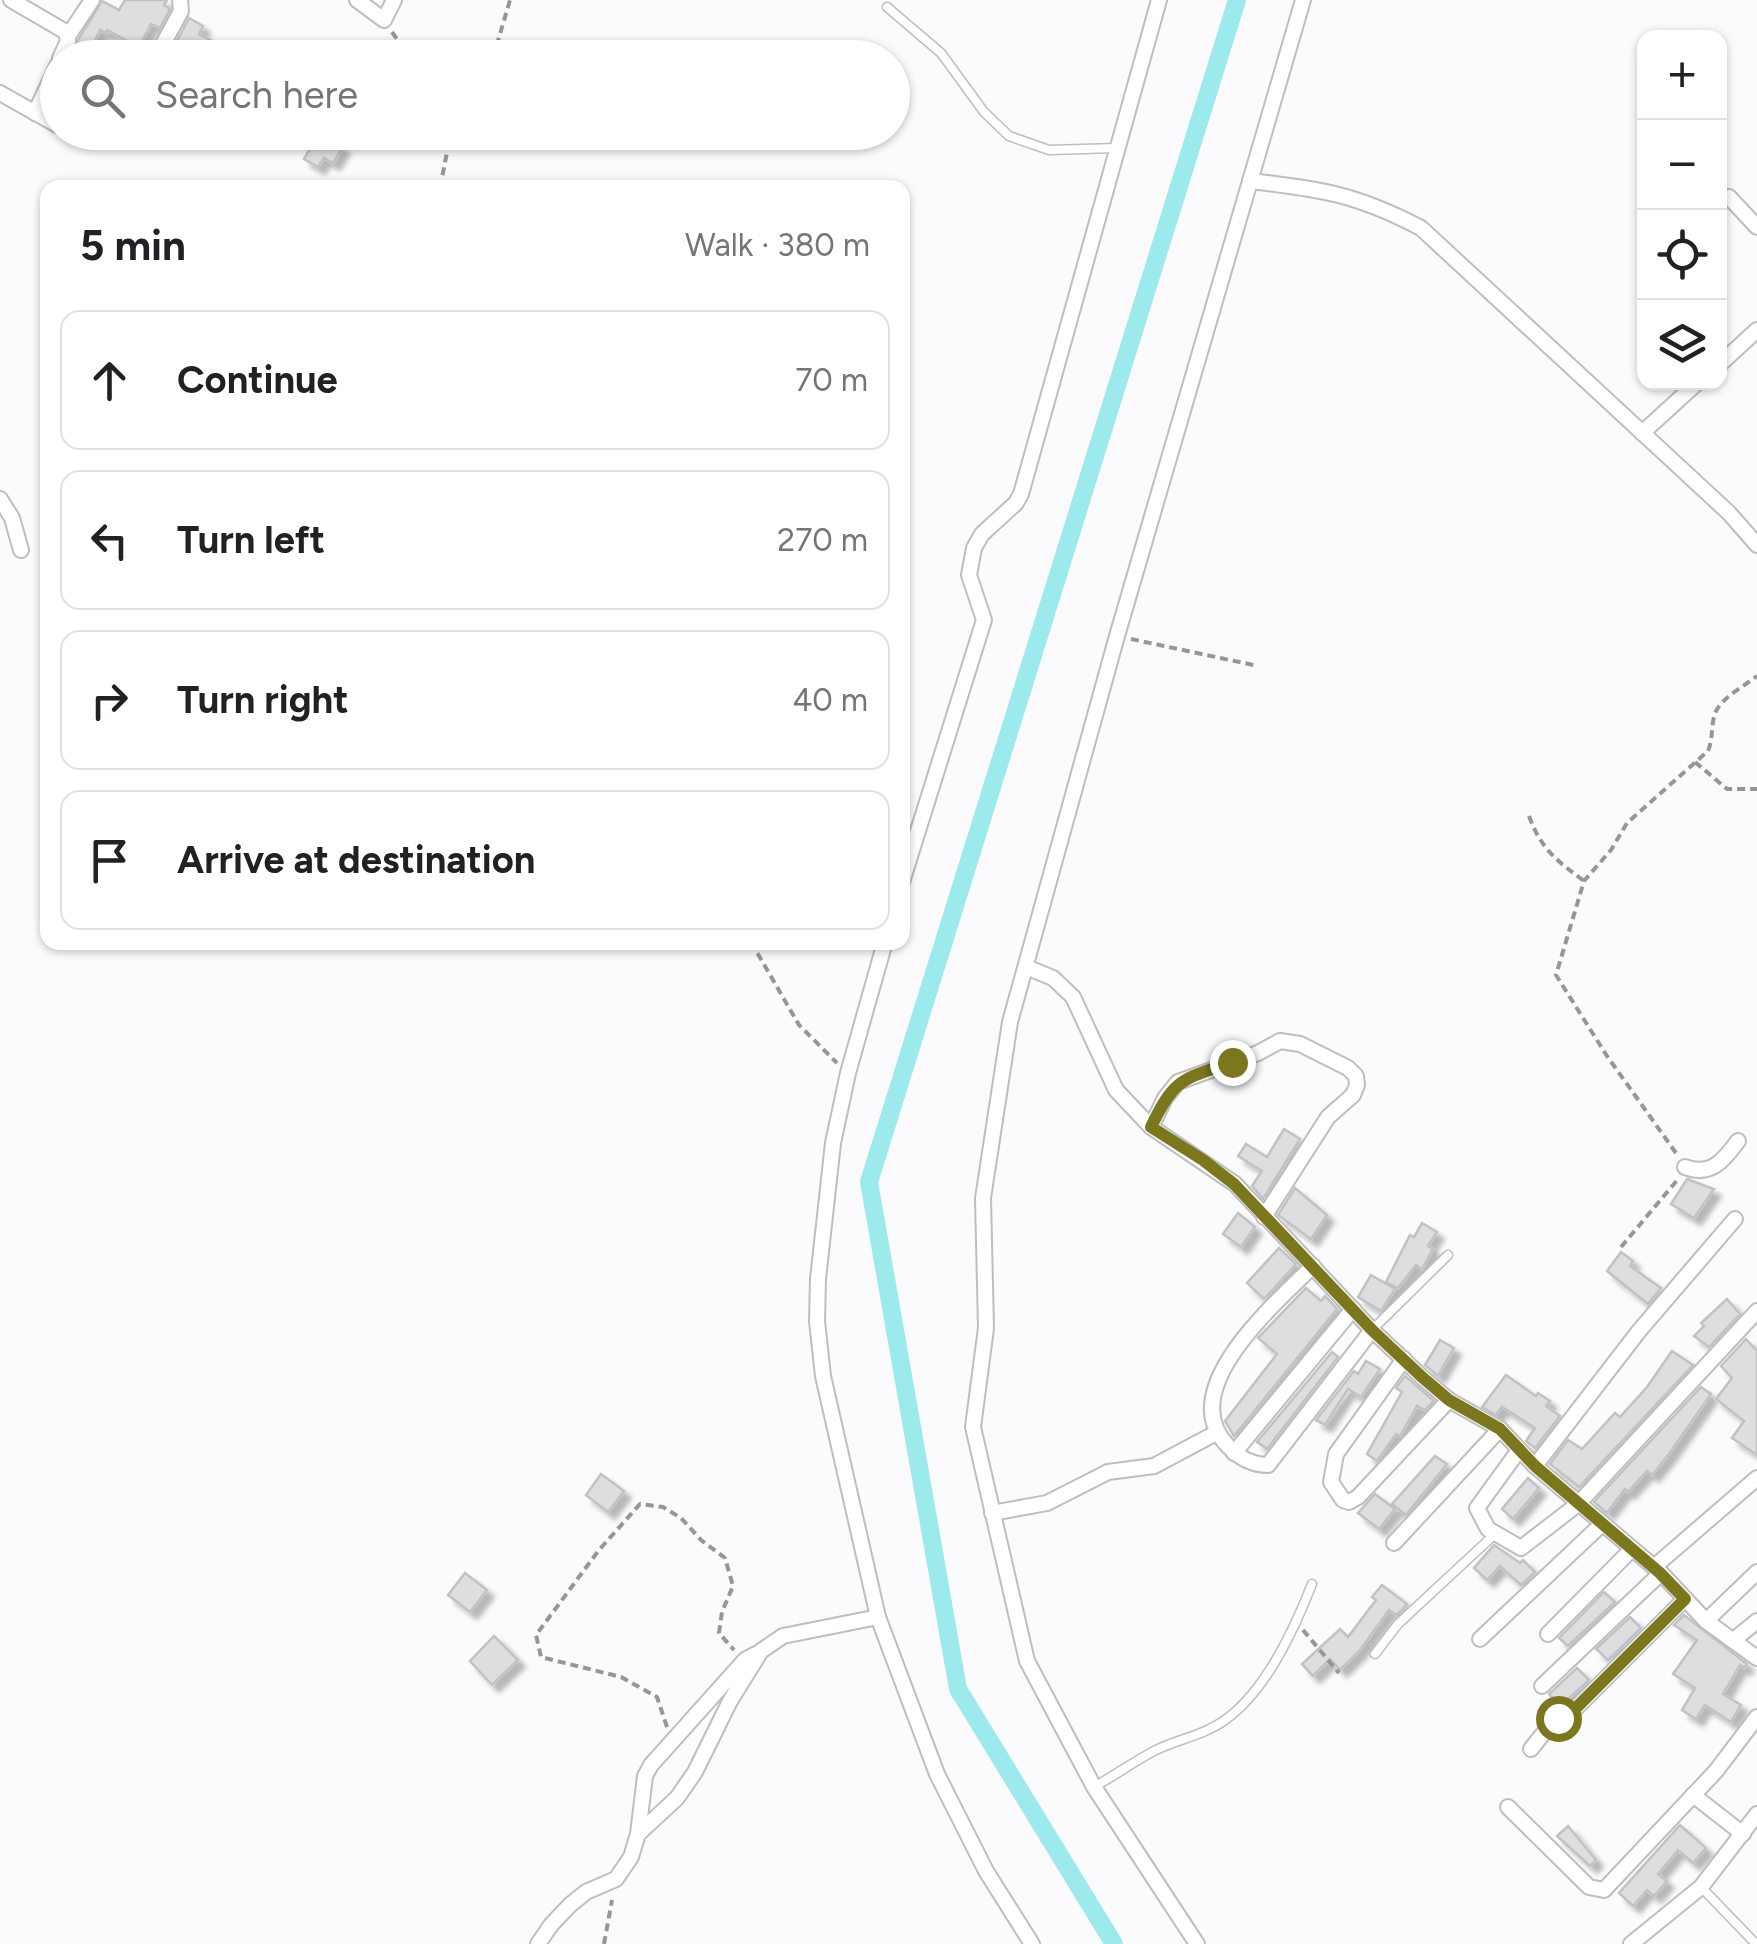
<!DOCTYPE html>
<html lang="en">
<head>
<meta charset="utf-8">
<style>
	:root { --surface:#fff; --page:#f2f2f2; --text:#202124; --muted:#757577; --line:#e0e0e0 }
	body { margin:0; font-family:Figtree,sans-serif; background:var(--page); color:var(--text) }
	.controls { position:absolute; right:30px; top:30px; display:grid; overflow:hidden; border-radius:20px; box-shadow:0 2px 8px #0004 }
	.controls button { width:90px; height:90px; display:grid; place-items:center; padding:0; border:0; border-bottom:2px solid var(--line); background:var(--surface); color:var(--text); font:50px sans-serif }
	.stop { position:absolute; width:30px; height:30px; margin:-22px; border:8px solid #7b771c; border-radius:50%; background:#fff }
	.stop.end { background:#7b771c; border-color:#fff; box-shadow:0 2px 10px #0008 }
	.list { margin:0; padding:0; list-style:none }
	h2 { display:flex; justify-content:space-between; align-items:center; height:130px; margin:0; padding:0 40px; font-size:42px }
	h2 small { font-size:32px; font-weight:400; color:var(--muted) }
	.list li { display:grid; grid-template-columns:65px 1fr auto; gap:30px; align-items:center; box-sizing:border-box; height:140px; margin:0 20px 20px; padding:0 20px; border:2px solid var(--line); border-radius:20px }
	.list b { display:block; font-size:38px; white-space:nowrap }
	.list em { font-size:32px; font-style:normal; color:var(--muted) }
	.icon { flex:none; width:55px; height:55px; fill:none; stroke:currentColor; stroke-width:2; stroke-linecap:round; stroke-linejoin:round }
	.map { position:relative; flex:none; width:1757px; height:1944px; overflow:hidden }
	.search { position:absolute; background:var(--surface); box-shadow:0 2px 8px #0004; left:40px; top:40px; width:870px; height:110px; display:flex; align-items:center; gap:25px; box-sizing:border-box; padding:0 35px; border-radius:55px; color:var(--muted); font-size:38px }
	.panel { position:absolute; background:var(--surface); box-shadow:0 2px 8px #0004; left:40px; top:180px; width:870px; height:770px; border-radius:20px }
	.map>svg:first-child { display:block }
	.lines { fill:none; stroke-linecap:round; stroke-linejoin:round }
	.canal { stroke:#9ceaec; stroke-width:18 }
	.building { fill:#dedee1; stroke:#c2c2c5; stroke-width:2.5; filter:url(#shadow) }
	.lane-casing { stroke:#bebec0; stroke-width:11 }
	.street-casing { stroke:#bebec0; stroke-width:18 }
	.path { stroke:#969698; stroke-width:4; stroke-dasharray:8 5; stroke-linecap:butt }
	.lane { stroke:#fff; stroke-width:8 }
	.street { stroke:#fff; stroke-width:14 }
	.route { stroke:#7b771c; stroke-width:12 }
</style>
</head>
<body>
<div class="map">
<svg width="1757" height="1944" viewBox="0 0 1757 1944">
	<defs>
		<filter id="shadow"><feDropShadow dx="7" dy="7" stdDeviation="2.5" flood-color="#0004"/></filter>
	</defs>
	<rect width="100%" height="100%" fill="#fbfbfe"/>
	<g class="lines">
		<path class="canal" d="M 1114,1944 L 958,1689 L 869,1182 L 1237,0"/>
	</g>
	<g class="building">
		<path d="M 125,0 L 167,0 L 164,5 L 170,9 L 160,28 L 151,24 L 139,47 L 107,30 L 106,33 L 100,30 L 87,58 L 72,57 L 78,40 L 102,1 L 119,10 Z"/>
		<path d="M 189,18 L 203,26 L 199,34 L 214,42 L 211,46 L 230,58 L 185,58 L 172,50 Z"/>
		<path d="M 319,133 L 343,147 L 333,163 L 324,158 L 318,167 L 304,159 Z"/>
		<path d="M 1284,1129 L 1300,1139 L 1263,1199 L 1252,1186 L 1262,1171 L 1238,1156 L 1246,1144 L 1267,1157 Z"/>
		<path d="M 1687,1179 L 1714,1189 L 1694,1218 L 1671,1204 Z"/>
		<path d="M 1295,1188 L 1327,1215 L 1311,1239 L 1278,1215 Z"/>
		<path d="M 1238,1213 L 1255,1227 L 1241,1247 L 1223,1234 Z"/>
		<path d="M 1422,1223 L 1437,1232 L 1428,1246 L 1433,1249 L 1422,1269 L 1416,1265 L 1398,1288 L 1386,1282 L 1410,1235 L 1414,1237 Z"/>
		<path d="M 1279,1248 L 1296,1264 L 1264,1299 L 1247,1283 Z"/>
		<path d="M 1621,1252 L 1633,1261 L 1630,1266 L 1661,1288 L 1648,1304 L 1607,1271 Z"/>
		<path d="M 1371,1275 L 1395,1289 L 1381,1311 L 1358,1297 Z"/>
		<path d="M 1306,1288 L 1321,1301 L 1325,1296 L 1337,1309 L 1234,1436 L 1225,1421 L 1277,1354 L 1258,1338 Z"/>
		<path d="M 1727,1299 L 1740,1314 L 1709,1347 L 1694,1336 L 1704,1326 L 1701,1323 Z"/>
		<path d="M 1746,1339 L 1757,1351 L 1757,1455 L 1732,1438 L 1744,1421 L 1716,1399 L 1732,1378 L 1721,1366 Z"/>
		<path d="M 1440,1340 L 1454,1348 L 1438,1376 L 1425,1365 Z"/>
		<path d="M 1672,1351 L 1693,1365 L 1579,1487 L 1550,1464 L 1568,1440 L 1582,1449 L 1615,1413 L 1620,1417 L 1647,1387 Z"/>
		<path d="M 1332,1352 L 1338,1357 L 1267,1449 L 1257,1442 Z"/>
		<path d="M 1366,1361 L 1380,1369 L 1361,1397 L 1348,1389 L 1325,1425 L 1316,1420 L 1354,1371 L 1358,1374 Z"/>
		<path d="M 1506,1375 L 1536,1396 L 1538,1393 L 1550,1401 L 1546,1406 L 1560,1416 L 1535,1448 L 1526,1441 L 1535,1428 L 1502,1407 L 1496,1415 L 1482,1407 Z"/>
		<path d="M 1405,1376 L 1434,1401 L 1425,1410 L 1417,1406 L 1400,1436 L 1396,1434 L 1377,1461 L 1367,1454 L 1402,1392 L 1396,1388 Z"/>
		<path d="M 1701,1387 L 1711,1394 L 1669,1454 L 1652,1475 L 1647,1471 L 1628,1492 L 1625,1489 L 1607,1513 L 1594,1502 Z"/>
		<path d="M 1435,1456 L 1447,1464 L 1406,1515 L 1392,1504 Z"/>
		<path d="M 601,1474 L 624,1491 L 608,1512 L 586,1495 Z"/>
		<path d="M 1528,1478 L 1539,1488 L 1513,1519 L 1502,1509 Z"/>
		<path d="M 1375,1494 L 1395,1509 L 1379,1529 L 1358,1513 Z"/>
		<path d="M 1494,1545 L 1520,1563 L 1523,1560 L 1535,1572 L 1521,1585 L 1500,1566 L 1487,1580 L 1474,1568 Z"/>
		<path d="M 465,1573 L 487,1590 L 470,1612 L 448,1595 Z"/>
		<path d="M 1382,1585 L 1407,1604 L 1402,1610 L 1396,1615 L 1389,1610 L 1360,1650 L 1340,1670 L 1330,1659 L 1313,1676 L 1302,1664 L 1340,1629 L 1348,1637 L 1376,1600 L 1372,1597 Z"/>
		<path d="M 1604,1592 L 1615,1602 L 1568,1646 L 1559,1638 Z"/>
		<path d="M 1684,1615 L 1747,1664 L 1744,1668 L 1740,1665 L 1723,1694 L 1741,1705 L 1731,1722 L 1705,1705 L 1696,1719 L 1682,1710 L 1695,1688 L 1673,1674 L 1697,1640 L 1674,1625 Z"/>
		<path d="M 1630,1617 L 1641,1628 L 1608,1660 L 1596,1649 Z"/>
		<path d="M 494,1636 L 518,1660 L 492,1685 L 470,1661 Z"/>
		<path d="M 1577,1668 L 1589,1680 L 1560,1706 L 1549,1694 Z"/>
		<path d="M 1680,1825 L 1706,1848 L 1693,1863 L 1678,1850 L 1658,1874 L 1667,1881 L 1654,1896 L 1647,1890 L 1633,1906 L 1619,1893 Z"/>
		<path d="M 1568,1826 L 1596,1860 L 1590,1866 L 1557,1836 Z"/>
	</g>
	<g class="lines">
		<g class="lane-casing">
			<g id="lane">
				<path d="M 887,7 L 941,53 L 984,112 L 1009,136 L 1049,150 L 1117,148"/>
				<path d="M 1372,1330 L 1448,1255"/>
				<path d="M 1375,1654 L 1398,1624 L 1495,1534"/>
				<path d="M 1094,1787 C 1114,1776 1133,1762 1154,1751 C 1177,1739 1203,1736 1225,1720 C 1266,1691 1294,1630 1312,1584"/>
				<path d="M 1701,1887 L 1756,1944"/>
			</g>
		</g>
		<g class="street-casing">
			<g id="street">
				<path d="M 11,0 L 66,32 L 68,41 L 60,58"/>
				<path d="M 357,0 L 384,20 L 394,0"/>
				<path d="M 68,36 L 92,0"/>
				<path d="M 161,48 L 181,11 L 180,0"/>
				<path d="M 0,93 L 57,125"/>
				<path d="M 35,113 L 58,64"/>
				<path d="M 1250,181 C 1321,189 1356,194 1421,228 L 1729,513 L 1757,545"/>
				<path d="M 1729,197 L 1757,227"/>
				<path d="M 1720,364 L 1757,330"/>
				<path d="M 1642,433 L 1698,382"/>
				<path d="M 0,499 L 12,518 L 21,550"/>
				<path d="M 902,882 L 984,620 L 969,575 L 974,548 L 982,534 L 1016,503 L 1021,494 L 1159,0"/>
				<path d="M 885,942 L 848,1073 L 833,1143 L 818,1279 L 817,1321 L 823,1376 L 878,1617 L 937,1774 L 986,1871 L 1032,1944"/>
				<path d="M 1026,967 L 1053,978 L 1073,997 L 1116,1090 L 1151,1127 L 1235,1184 L 1372,1330 L 1422,1377 L 1449,1400 L 1500,1429 L 1535,1466 L 1661,1573 L 1706,1621 L 1757,1658"/>
				<path d="M 1151,1127 L 1165,1098 L 1178,1082 L 1258,1053 L 1280,1041 L 1300,1044 L 1348,1068 L 1356,1076 L 1357,1085 L 1353,1095 L 1328,1117 L 1264,1217"/>
				<path d="M 1685,1167 C 1711,1177 1724,1160 1738,1141"/>
				<path d="M 1313,1266 C 1276,1303 1174,1389 1227,1445 C 1238,1457 1251,1465 1268,1465 L 1372,1330"/>
				<path d="M 1404,1359 L 1336,1454 L 1331,1482 L 1343,1500 L 1349,1502 L 1358,1497 L 1449,1400"/>
				<path d="M 1519,1450 L 1477,1508 L 1488,1529 L 1521,1548 L 1578,1504 L 1757,1311"/>
				<path d="M 1234,1453 L 1353,1309"/>
				<path d="M 1535,1466 L 1639,1331 L 1735,1219"/>
				<path d="M 992,1513 L 1047,1503 L 1108,1472 L 1154,1466 L 1216,1433"/>
				<path d="M 1394,1543 L 1500,1429"/>
				<path d="M 1654,1567 L 1757,1478"/>
				<path d="M 1706,1621 L 1757,1572"/>
				<path d="M 1548,1634 L 1632,1549"/>
				<path d="M 1480,1639 L 1602,1524"/>
				<path d="M 1735,1639 L 1757,1621"/>
				<path d="M 1542,1686 L 1661,1573"/>
				<path d="M 1531,1749 L 1550,1725 L 1576,1708 L 1685,1599"/>
				<path d="M 1693,1795 L 1743,1834"/>
				<path d="M 1508,1807 L 1589,1887 L 1604,1890 L 1716,1771 L 1757,1717"/>
				<path d="M 638,1834 L 645,1776 L 651,1765 L 745,1660 L 756,1654"/>
				<path d="M 538,1944 L 551,1925 L 570,1905 L 586,1892 L 616,1879 L 631,1857 L 638,1834 L 677,1798 L 695,1772 L 730,1701 L 761,1651 L 783,1636 L 878,1617"/>
				<path d="M 1197,1944 L 1094,1787 L 1027,1661 L 973,1427 L 986,1328 L 983,1198 L 1010,1022 L 1117,636 L 1303,0"/>
				<path d="M 1631,1944 L 1701,1887 L 1757,1814"/>
			</g>
		</g>
		<g class="path">
			<path d="M 392,32 L 410,58"/>
			<path d="M 493,58 L 510,0"/>
			<path d="M 440,188 L 451,132"/>
			<path d="M 1131,639 L 1258,666"/>
			<path d="M 1695,762 L 1727,789 L 1757,789"/>
			<path d="M 1529,816 C 1541,849 1557,861 1584,881"/>
			<path d="M 751,942 L 799,1025 L 837,1063"/>
			<path d="M 1676,1153 L 1607,1056 L 1556,975 L 1584,881 L 1611,850 L 1627,823 L 1708,751 C 1713,739 1711,729 1714,717 C 1717,700 1743,687 1757,676"/>
			<path d="M 1621,1247 L 1679,1178"/>
			<path d="M 1303,1630 L 1339,1673"/>
			<path d="M 667,1727 L 657,1697 L 621,1677 L 541,1657 L 536,1635 L 599,1550 L 640,1504 L 663,1507 L 681,1518 L 701,1540 L 725,1558 L 733,1586 L 722,1612 L 719,1633 L 734,1650"/>
			<path d="M 604,1944 L 612,1900"/>
		</g>
		<use href="#lane" class="lane"/>
		<use href="#street" class="street"/>
	</g>
	<g class="lines">
		<path class="route" d="M 1232,1062 C 1182,1080 1175,1077 1151,1127 L 1203,1160 L 1234,1184 L 1372,1330 L 1422,1377 L 1449,1400 L 1500,1429 L 1535,1466 L 1660,1573 L 1685,1599 L 1576,1708 L 1558,1718"/>
	</g>
</svg>
<div class="controls">
<button>+</button>
<button>−</button>
<button><svg class="icon" aria-label="locate" viewBox="0 0 24 24"><circle cx="12" cy="12" r="6"/><path d="M12 2v4M12 18v4M2 12h4M18 12h4"/></svg></button>
<button><svg class="icon" aria-label="layers" viewBox="0 0 24 24"><path d="M12 4l9 5-9 5-9-5zM3 14l9 5 9-5"/></svg></button>
</div>
<div class="stop" style="left:1558px;top:1718px"></div>
<div class="stop end" style="left:1232px;top:1062px"></div>
<div class="search"><svg class="icon" aria-label="search" viewBox="0 0 24 24"><circle cx="10" cy="10" r="6"/><path d="M15 15l6 6"/></svg>Search here</div>
<section class="panel">
<h2>5 min<small>Walk · 380 m</small></h2>
<ul class="list">
<li><svg class="icon" aria-label="ahead" viewBox="0 0 24 24"><path d="M12 20V5M6 11l6-6 6 6"/></svg><div><b>Continue</b></div><em>70 m</em></li>
<li><svg class="icon" aria-label="left" viewBox="0 0 24 24"><path d="M17 20v-9H6M10 6l-5 5 5 5"/></svg><div><b>Turn left</b></div><em>270 m</em></li>
<li><svg class="icon" aria-label="right" viewBox="0 0 24 24"><path d="M7 20v-9h11M14 6l5 5-5 5"/></svg><div><b>Turn right</b></div><em>40 m</em></li>
<li><svg class="icon" aria-label="arrive" viewBox="0 0 24 24"><path d="M6 21V4h12l-3 4 3 4H6"/></svg><div><b>Arrive at destination</b></div></li>
</ul>
</section>
</div>
</body>
</html>
